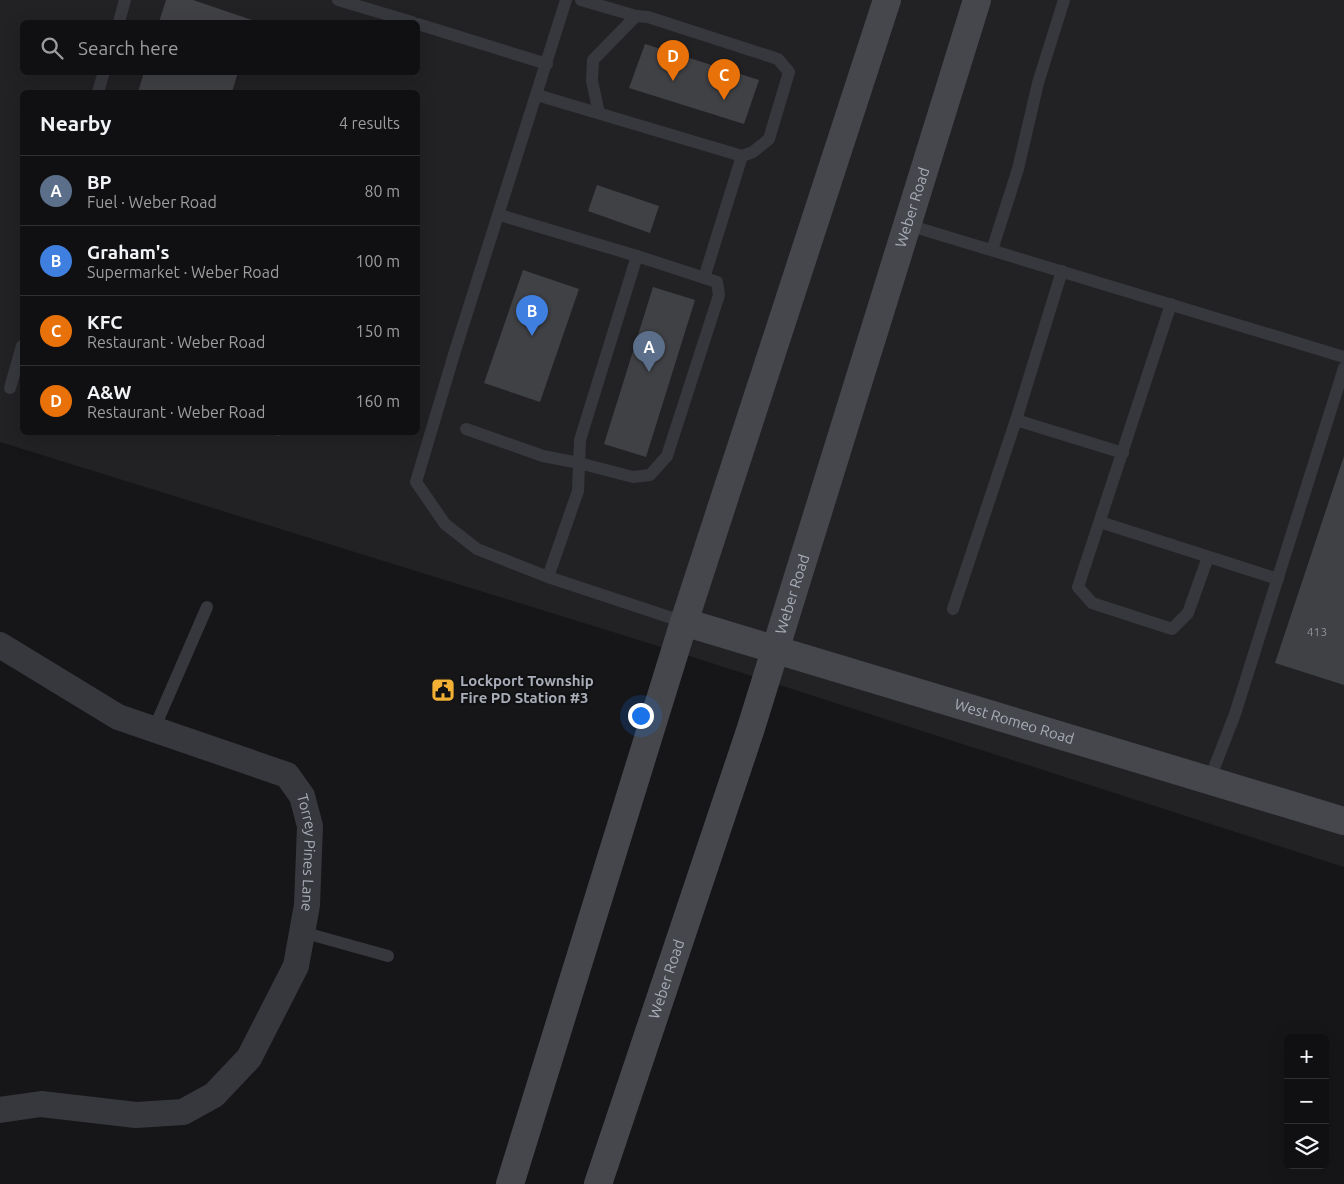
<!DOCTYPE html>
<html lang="en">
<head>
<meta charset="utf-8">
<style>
	:root { --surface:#101012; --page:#19191b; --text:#f1f3f6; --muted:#9c9d9f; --line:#303032; --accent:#f2b134 }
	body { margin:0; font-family:Ubuntu,sans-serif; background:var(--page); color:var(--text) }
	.controls { position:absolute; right:15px; bottom:15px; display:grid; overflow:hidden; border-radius:8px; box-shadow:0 5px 20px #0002 }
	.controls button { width:45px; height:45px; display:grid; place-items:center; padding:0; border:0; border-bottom:1px solid var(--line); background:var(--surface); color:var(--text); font:25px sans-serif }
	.you { position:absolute; left:640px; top:715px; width:18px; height:18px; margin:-12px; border:4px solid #fff; border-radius:50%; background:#1a73e8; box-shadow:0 0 0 8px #1a73e833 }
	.badge { display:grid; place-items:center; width:32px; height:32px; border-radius:50%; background:var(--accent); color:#fff; font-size:16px; font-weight:700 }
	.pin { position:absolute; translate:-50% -41px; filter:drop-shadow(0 1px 2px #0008) }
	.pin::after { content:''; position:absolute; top:26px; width:18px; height:15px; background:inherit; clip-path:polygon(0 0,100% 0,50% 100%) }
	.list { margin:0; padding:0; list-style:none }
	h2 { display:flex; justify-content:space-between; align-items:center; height:65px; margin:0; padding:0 20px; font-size:21px }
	h2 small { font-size:16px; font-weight:400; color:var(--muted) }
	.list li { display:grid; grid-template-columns:32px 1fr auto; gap:15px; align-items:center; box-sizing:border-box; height:70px; padding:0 20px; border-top:1px solid var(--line) }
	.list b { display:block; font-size:19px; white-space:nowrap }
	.list p { margin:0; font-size:16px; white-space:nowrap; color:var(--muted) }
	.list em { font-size:16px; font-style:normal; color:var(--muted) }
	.icon { flex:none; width:28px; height:28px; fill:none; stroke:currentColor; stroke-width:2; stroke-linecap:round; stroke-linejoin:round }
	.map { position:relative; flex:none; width:1344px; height:1184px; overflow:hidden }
	.search { position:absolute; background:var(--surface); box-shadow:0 5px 20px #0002; left:20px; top:20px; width:400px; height:55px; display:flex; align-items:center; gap:12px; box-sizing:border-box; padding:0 18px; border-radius:8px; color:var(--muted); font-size:19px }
	.panel { position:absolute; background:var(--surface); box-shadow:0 5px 20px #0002; left:20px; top:90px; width:400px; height:345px; border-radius:8px }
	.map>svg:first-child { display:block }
	.built { fill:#222225; fill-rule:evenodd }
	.building { fill:#404145 }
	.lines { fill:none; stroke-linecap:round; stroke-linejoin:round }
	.service { stroke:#37383d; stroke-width:12 }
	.minor { stroke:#37383d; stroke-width:26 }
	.secondary { stroke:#45474d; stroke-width:28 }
	.labels { text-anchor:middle; stroke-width:4; stroke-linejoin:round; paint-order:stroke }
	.number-label { font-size:12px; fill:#8e929b }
	.street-label { font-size:15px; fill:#a8adb8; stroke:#111113 }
	.poi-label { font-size:15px; font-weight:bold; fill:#a8adb8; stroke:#111113; text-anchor:start }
</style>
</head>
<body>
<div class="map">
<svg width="1344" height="1184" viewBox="0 0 1344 1184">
	<rect width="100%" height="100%" fill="#161618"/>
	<path class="built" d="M 0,0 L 1344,0 L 1344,867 L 674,651 L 0,442 ZM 22,22 L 418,22 L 418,72 L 22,72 ZM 22,92 L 418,92 L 418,432 L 22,432 Z"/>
	<g class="building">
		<path d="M 166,0 L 193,0 L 252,20 L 251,22 L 159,22 Z"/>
		<path d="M 645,44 L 759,80 L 744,124 L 629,88 Z"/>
		<path d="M 144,72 L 238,72 L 232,92 L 138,92 Z"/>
		<path d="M 597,185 L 659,206 L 650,233 L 588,211 Z"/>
		<path d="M 523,270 L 579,289 L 540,402 L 484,383 Z"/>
		<path d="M 653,287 L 695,300 L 646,457 L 604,444 Z"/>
		<path d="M 268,432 L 280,432 L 279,436 Z"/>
		<path d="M 1344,456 L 1344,685 L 1275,663 Z"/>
	</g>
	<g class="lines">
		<g class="service">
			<path d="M 338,0 L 412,22"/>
			<path d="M 566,0 L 455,351 L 416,482 L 445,524 L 477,549 L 548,577 L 684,622"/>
			<path d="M 581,0 L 636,16"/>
			<path d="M 119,22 L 125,0"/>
			<path d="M 418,24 L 547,64"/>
			<path d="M 98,92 L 104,72"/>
			<path d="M 537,95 L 742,156 L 753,152 L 769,139 L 789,72 L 778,59 L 648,17 L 636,16 L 593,60 L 592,81 L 599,113"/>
			<path d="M 500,215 L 637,256 L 580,440 L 578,491 L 548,577"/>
			<path d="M 908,225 L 1344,357"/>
			<path d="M 992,250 L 1018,169 L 1038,83 L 1064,0"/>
			<path d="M 704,278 L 742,156"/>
			<path d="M 1171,304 L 1078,587 L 1092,603 L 1172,629 L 1188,613 L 1208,557"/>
			<path d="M 10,388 L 22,346"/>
			<path d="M 1016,420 L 1123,453"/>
			<path d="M 466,429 L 543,456 L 579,463 L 633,477 L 650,475 L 667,456 L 719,295 L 717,282 L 637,256"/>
			<path d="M 1100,522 L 1278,579"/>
			<path d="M 953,609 L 1016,420 L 1062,271"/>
			<path d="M 154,729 L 207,607"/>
			<path d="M 1209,781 L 1235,714 L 1344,368"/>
			<path d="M 302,932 L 388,956"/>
		</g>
		<path class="minor" id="s1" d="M 0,645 L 118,717 L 287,775 L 302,796 L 310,826 L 307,905 L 296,966 L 249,1058 L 214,1095 L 183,1112 L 136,1115 L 41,1104 L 0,1110"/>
		<g class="secondary">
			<path id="s2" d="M 684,622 L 1344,821"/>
			<path d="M 510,1184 L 684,622 L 887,0"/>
			<path id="s3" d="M 598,1184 L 750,731 L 977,0"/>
		</g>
	</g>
	<defs>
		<g id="civic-square" transform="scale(1.25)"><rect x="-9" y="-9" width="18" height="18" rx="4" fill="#f2b134" stroke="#111113"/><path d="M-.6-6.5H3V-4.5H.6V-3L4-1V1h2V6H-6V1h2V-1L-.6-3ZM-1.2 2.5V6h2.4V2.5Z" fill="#111"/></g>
	</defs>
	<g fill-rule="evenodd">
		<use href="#civic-square" x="443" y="690"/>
	</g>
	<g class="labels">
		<g class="number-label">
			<text x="1317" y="636">413</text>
		</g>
		<g class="street-label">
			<text dy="5" stroke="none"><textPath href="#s3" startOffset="1026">Weber Road</textPath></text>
			<text dy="5" stroke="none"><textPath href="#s3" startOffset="621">Weber Road</textPath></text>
			<text dy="5" stroke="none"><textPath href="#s2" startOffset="345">West Romeo Road</textPath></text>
			<text dy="5" stroke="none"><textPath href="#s1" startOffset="400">Torrey Pines Lane</textPath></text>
			<text dy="5" stroke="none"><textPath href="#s3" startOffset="216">Weber Road</textPath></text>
		</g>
		<g class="poi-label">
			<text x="460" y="686">Lockport Township<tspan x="460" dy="17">Fire PD Station #3</tspan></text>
		</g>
	</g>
</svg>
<div class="controls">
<button>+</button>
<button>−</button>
<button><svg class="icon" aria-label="layers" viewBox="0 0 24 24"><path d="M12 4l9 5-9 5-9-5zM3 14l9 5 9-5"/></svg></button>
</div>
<div class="you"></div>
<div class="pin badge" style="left:649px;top:372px;background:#5c6f8a">A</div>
<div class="pin badge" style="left:532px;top:336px;background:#3f7fe0">B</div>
<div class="pin badge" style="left:724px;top:100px;background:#e8710a">C</div>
<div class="pin badge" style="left:673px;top:81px;background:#e8710a">D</div>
<div class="search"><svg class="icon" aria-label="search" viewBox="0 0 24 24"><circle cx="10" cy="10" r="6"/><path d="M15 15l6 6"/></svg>Search here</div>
<section class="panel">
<h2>Nearby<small>4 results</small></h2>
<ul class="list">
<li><span class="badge" style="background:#5c6f8a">A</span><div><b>BP</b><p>Fuel · Weber Road</p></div><em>80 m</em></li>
<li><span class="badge" style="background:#3f7fe0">B</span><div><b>Graham's</b><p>Supermarket · Weber Road</p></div><em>100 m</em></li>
<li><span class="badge" style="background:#e8710a">C</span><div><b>KFC</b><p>Restaurant · Weber Road</p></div><em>150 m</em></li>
<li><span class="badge" style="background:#e8710a">D</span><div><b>A&amp;W</b><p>Restaurant · Weber Road</p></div><em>160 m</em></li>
</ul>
</section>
</div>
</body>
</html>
